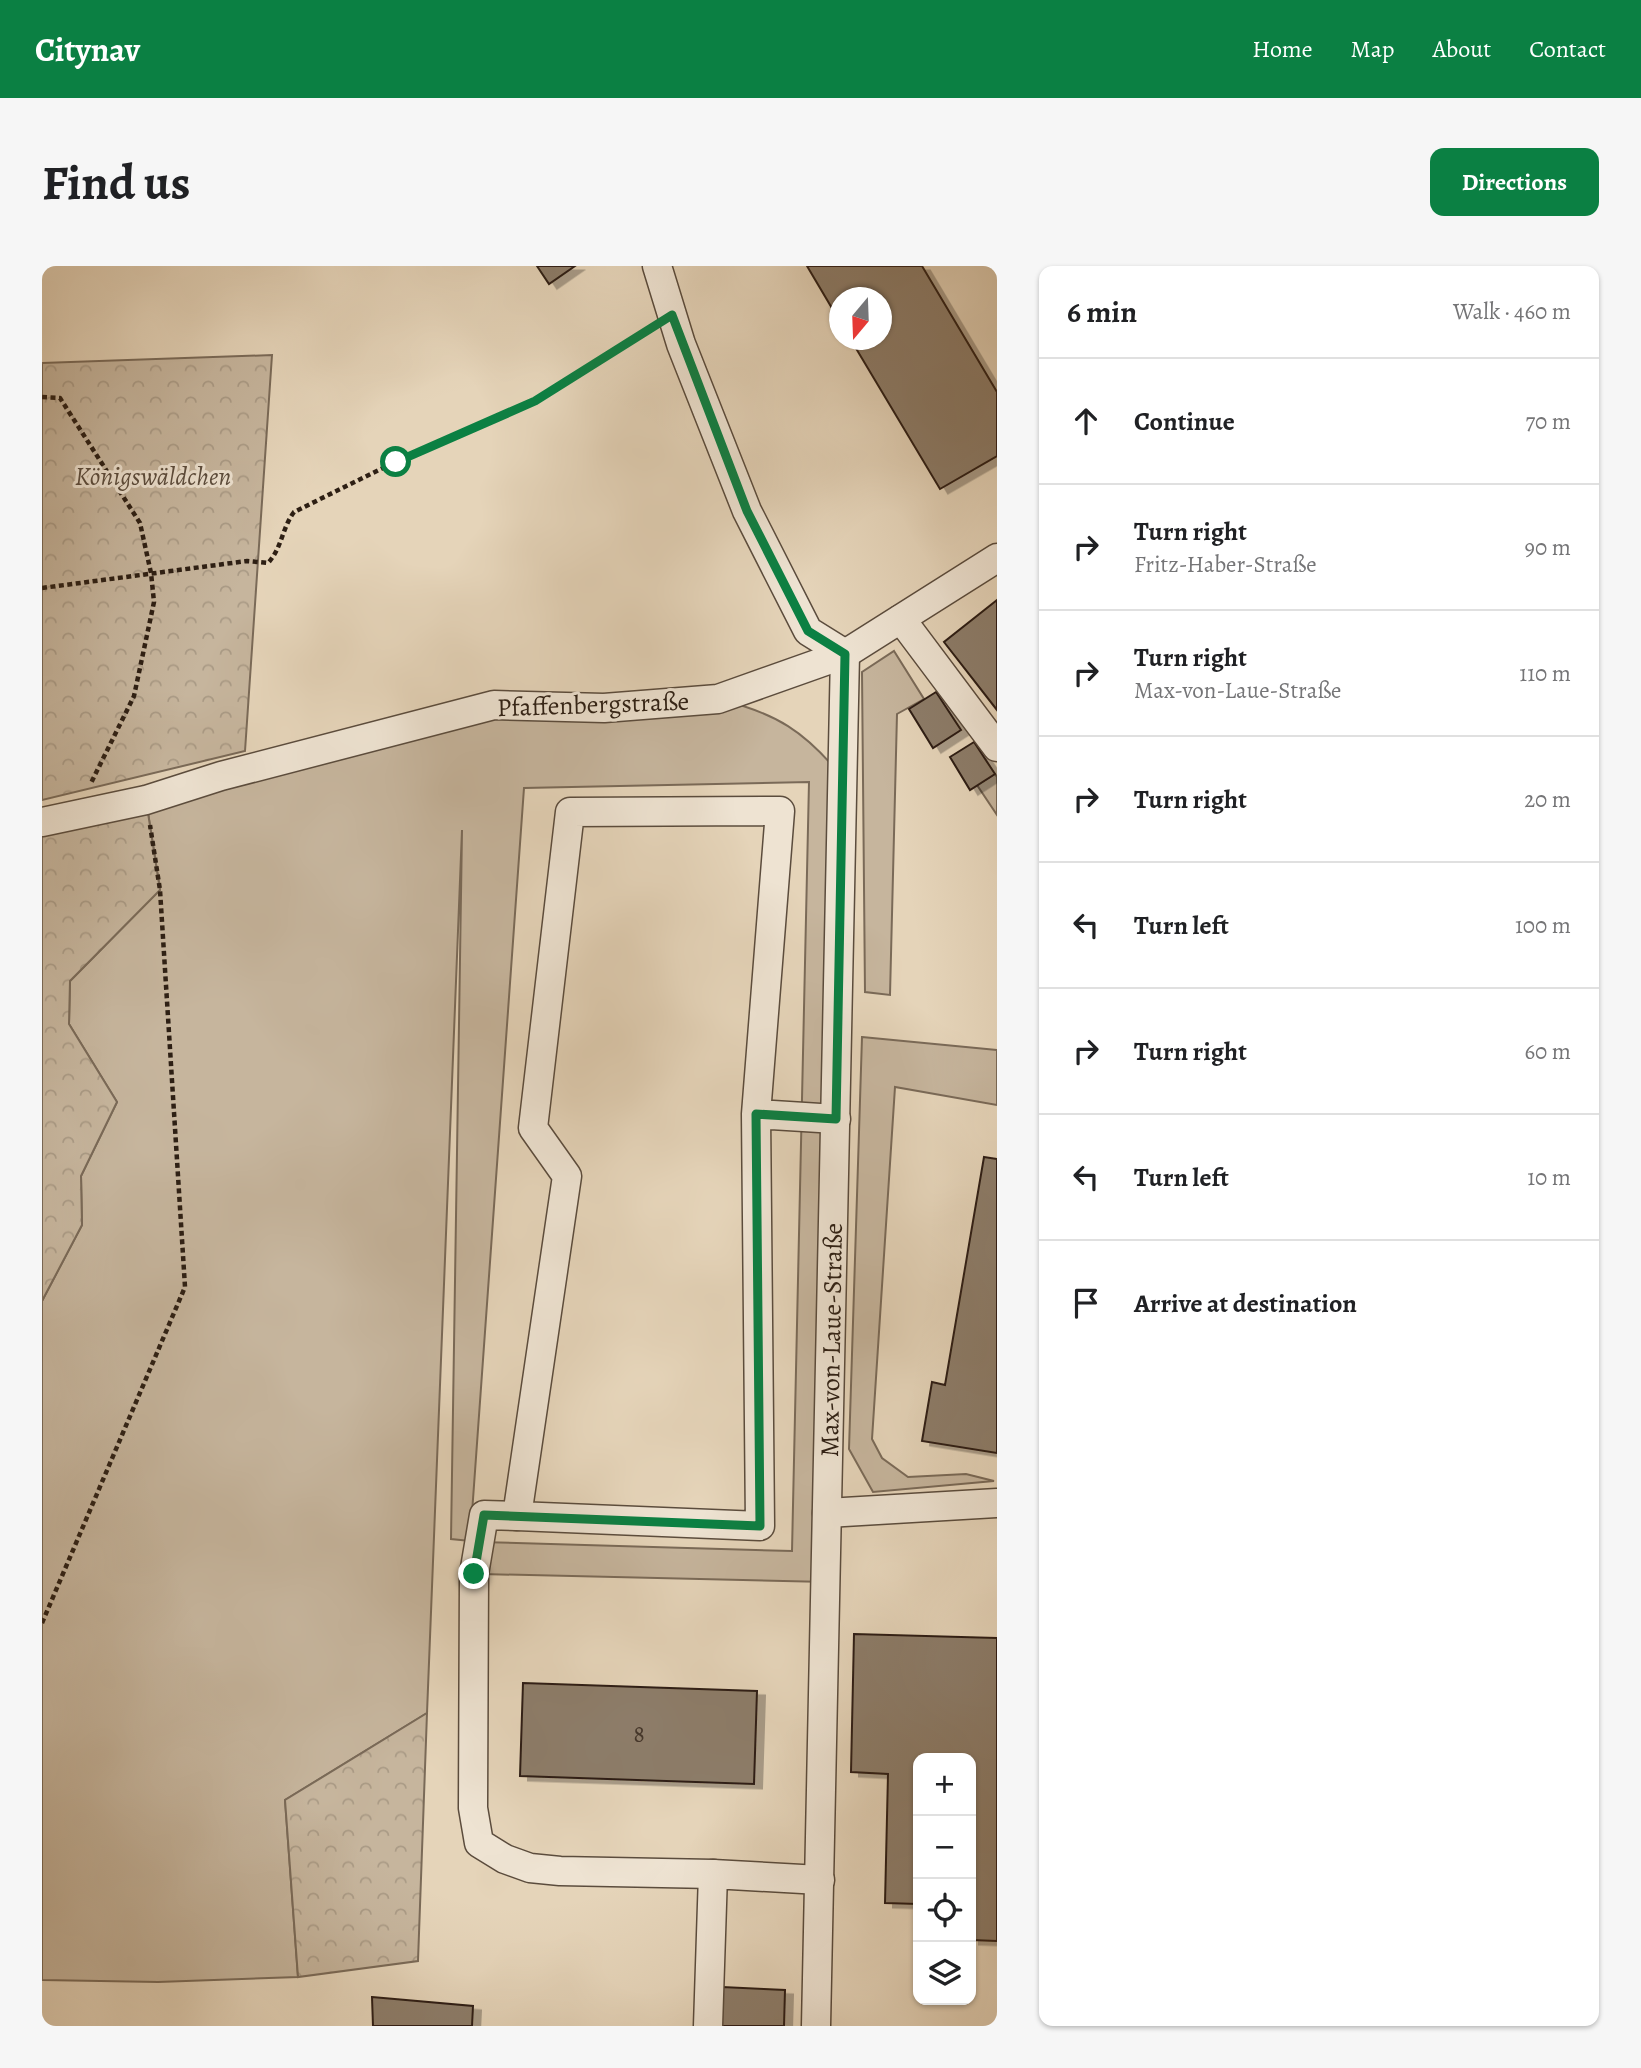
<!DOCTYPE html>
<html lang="en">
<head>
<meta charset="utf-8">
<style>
	:root { --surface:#fff; --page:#f6f6f6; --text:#202124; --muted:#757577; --line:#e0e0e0; --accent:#0b8043 }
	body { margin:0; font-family:Alegreya,serif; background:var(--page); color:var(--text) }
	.controls { position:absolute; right:21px; bottom:21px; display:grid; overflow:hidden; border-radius:14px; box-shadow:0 2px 5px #0004 }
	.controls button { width:63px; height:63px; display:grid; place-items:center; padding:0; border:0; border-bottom:2px solid var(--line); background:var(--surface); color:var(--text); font:35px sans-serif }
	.compass { position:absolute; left:787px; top:21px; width:63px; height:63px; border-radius:50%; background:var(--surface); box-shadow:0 2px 5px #0004; rotate:199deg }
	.stop { position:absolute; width:21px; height:21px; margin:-16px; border:5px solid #0b8043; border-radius:50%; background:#fff }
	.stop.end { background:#0b8043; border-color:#fff; box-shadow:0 2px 7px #0008 }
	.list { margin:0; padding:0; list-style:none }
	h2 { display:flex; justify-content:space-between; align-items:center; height:91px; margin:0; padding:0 28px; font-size:30px }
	h2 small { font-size:23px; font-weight:400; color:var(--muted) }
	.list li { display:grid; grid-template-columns:46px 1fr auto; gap:21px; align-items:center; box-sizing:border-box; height:126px; padding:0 28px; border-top:2px solid var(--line) }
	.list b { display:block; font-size:26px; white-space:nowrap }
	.list p { margin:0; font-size:23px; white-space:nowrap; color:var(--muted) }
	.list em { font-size:23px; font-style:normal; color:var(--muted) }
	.icon { flex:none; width:38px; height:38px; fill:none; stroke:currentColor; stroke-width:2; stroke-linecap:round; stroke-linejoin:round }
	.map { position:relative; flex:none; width:955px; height:1760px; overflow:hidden; border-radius:14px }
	header { display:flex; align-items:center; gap:42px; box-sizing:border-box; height:98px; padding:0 35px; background:var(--accent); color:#fff }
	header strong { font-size:33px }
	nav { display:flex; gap:38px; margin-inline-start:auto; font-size:24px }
	.intro { display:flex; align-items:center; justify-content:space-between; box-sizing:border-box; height:168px; padding:0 42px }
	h1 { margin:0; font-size:49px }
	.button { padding:18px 32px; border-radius:14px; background:var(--accent); color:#fff; font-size:24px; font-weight:700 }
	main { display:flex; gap:42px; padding:0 42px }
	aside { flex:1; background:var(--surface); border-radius:14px; box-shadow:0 2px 5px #0004 }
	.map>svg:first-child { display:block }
	.green { fill:#c6b59d; stroke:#7a6a58; stroke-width:2 }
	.forest { fill:url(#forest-crowns); stroke:#7a6a58; stroke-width:2 }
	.building { fill:#8d7d6a; stroke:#2d1f14; stroke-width:2; filter:url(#shadow) }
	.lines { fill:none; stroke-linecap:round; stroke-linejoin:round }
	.minor-casing { stroke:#5b4c3d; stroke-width:31 }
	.path { stroke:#2d1f14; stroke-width:4.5; stroke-dasharray:5 3.5; stroke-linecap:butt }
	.minor { stroke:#eee3d2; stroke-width:28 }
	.route { stroke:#0b8043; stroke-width:9 }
	.labels { text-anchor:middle; stroke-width:6; stroke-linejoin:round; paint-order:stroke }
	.number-label { font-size:23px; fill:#45362a }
	.park-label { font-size:26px; font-style:italic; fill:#5b4c3d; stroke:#eee3d2 }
	.street-label { font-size:26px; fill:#2d1f14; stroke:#eee3d2 }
</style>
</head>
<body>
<header>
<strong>Citynav</strong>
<nav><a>Home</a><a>Map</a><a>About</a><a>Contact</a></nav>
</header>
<div class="intro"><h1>Find us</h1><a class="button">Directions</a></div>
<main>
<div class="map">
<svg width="955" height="1760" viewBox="0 0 955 1760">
	<defs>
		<pattern id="forest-crowns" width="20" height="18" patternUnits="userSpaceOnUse" patternTransform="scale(1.75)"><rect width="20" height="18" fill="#c6b59d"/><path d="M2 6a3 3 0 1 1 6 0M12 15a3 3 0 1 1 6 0" fill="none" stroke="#aa9b86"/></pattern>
		<filter id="shadow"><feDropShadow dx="8" dy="4.5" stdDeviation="0" flood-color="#0004"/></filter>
	</defs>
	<rect width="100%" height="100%" fill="#e5d4b9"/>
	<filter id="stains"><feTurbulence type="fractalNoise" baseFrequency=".00286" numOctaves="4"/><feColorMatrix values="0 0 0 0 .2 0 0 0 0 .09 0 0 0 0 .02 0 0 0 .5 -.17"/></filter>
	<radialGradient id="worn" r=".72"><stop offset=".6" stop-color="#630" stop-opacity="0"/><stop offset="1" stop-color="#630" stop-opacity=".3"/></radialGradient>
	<g class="green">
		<path d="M 852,385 L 882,433 L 855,448 L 848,729 L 823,726 L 820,406 Z"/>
		<path d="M 676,433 C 734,447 763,465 801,512 L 784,1316 L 440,1308 L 438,1276 L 750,1285 L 767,516 L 482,522 L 428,1275 L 409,1273 L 420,564 L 385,1447 L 243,1534 L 256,1711 L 116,1716 L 0,1714 L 0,1035 L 40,959 L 39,910 L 75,836 L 27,758 L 28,715 L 118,624 L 104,534 L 452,439 Z"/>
		<path d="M 953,508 L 955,511 L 955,549 L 935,519 Z"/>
		<path d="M 820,771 L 955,784 L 955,839 L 853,821 L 830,1173 L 840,1192 L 866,1211 L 924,1208 L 952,1215 L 831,1226 L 807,1183 Z"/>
	</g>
	<g class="forest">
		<path d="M 230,89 L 203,485 L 0,534 L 0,97 Z"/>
		<path d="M 104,534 L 118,624 L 28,715 L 27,758 L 75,836 L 39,910 L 40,959 L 0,1035 L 0,556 Z"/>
		<path d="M 385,1447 L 376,1695 L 256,1711 L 243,1534 Z"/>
	</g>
	<g class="building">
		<path d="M 495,0 L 533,0 L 507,18 Z"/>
		<path d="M 765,0 L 880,0 L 955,126 L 955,190 L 898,223 L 809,74 L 839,74 L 839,32 L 797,32 L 797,54 Z"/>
		<path d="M 955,334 L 955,444 L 902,376 Z"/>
		<path d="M 894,426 L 919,464 L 891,482 L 867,443 Z"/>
		<path d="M 932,476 L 953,508 L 928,524 L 908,491 Z"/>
		<path d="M 942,891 L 955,893 L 955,1187 L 880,1175 L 890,1116 L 903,1119 Z"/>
		<path d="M 812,1368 L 955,1372 L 955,1675 L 929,1674 L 929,1492 L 876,1492 L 876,1638 L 843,1637 L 846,1508 L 809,1506 Z"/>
		<path d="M 481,1417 L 715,1425 L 712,1518 L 478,1510 Z"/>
		<path d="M 680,1721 L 743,1724 L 742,1760 L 678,1760 Z"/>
		<path d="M 330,1731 L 431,1740 L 430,1760 L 331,1760 Z"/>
	</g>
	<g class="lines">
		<g class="minor-casing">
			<g id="minor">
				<path d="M 615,0 L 639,78 L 705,245 L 766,365 L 803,388"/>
				<path d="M 859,353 L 955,481"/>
				<path d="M 0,556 L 104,534 L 179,510 L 452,439 L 562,442 L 676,433 L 803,388 L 955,292"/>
				<path d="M 714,848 L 718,1260 L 475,1250 L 525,910 L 491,862 L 528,546 L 738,545 L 714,848 L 794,853"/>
				<path d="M 785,1247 L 955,1237"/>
				<path d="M 475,1250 L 442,1249 L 432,1308 L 431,1542 L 437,1577 L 463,1593 L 488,1602 L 518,1605 L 671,1608"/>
				<path d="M 666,1760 L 671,1608 L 778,1614"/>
				<path d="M 774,1760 L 803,388"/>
			</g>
		</g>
		<g class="path">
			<path d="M 0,131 L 18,132 L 98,257 L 109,307 L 112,336 L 92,430 L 49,517"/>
			<path d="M 0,322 L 205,295 L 226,297 C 240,282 240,262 252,246 L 353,196 L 493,135 L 605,64"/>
			<path d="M 0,1357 L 143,1021 L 118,624 L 108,559"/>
		</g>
		<use href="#minor" class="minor"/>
	</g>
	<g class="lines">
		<path class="route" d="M 354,196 L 493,135 L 630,49 L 705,245 L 766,365 L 803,388 L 794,853 L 714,848 L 718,1260 L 442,1249 L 432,1308"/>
	</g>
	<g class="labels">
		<g class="number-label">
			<text x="597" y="1476">8</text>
		</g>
		<g class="park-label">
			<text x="111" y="219">Königswäldchen</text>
		</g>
		<g class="street-label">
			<text transform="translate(551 438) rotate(-2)" y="9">Pfaffenbergstraße</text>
			<text transform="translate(789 1074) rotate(-89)" y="9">Max-von-Laue-Straße</text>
		</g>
	</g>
	<rect width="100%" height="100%" filter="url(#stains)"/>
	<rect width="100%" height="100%" fill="url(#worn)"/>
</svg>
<div class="controls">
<button>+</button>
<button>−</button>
<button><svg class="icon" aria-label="locate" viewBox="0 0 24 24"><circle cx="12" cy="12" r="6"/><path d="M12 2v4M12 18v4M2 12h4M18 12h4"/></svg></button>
<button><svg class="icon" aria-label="layers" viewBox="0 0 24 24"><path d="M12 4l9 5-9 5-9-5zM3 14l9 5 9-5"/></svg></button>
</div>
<svg class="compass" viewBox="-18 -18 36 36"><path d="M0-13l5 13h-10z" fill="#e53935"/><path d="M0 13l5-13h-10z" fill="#757577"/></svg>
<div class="stop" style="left:354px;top:196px"></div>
<div class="stop end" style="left:432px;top:1308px"></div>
</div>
<aside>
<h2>6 min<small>Walk · 460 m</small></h2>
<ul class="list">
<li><svg class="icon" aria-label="ahead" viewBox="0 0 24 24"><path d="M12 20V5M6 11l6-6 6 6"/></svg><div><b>Continue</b></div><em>70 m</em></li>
<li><svg class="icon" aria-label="right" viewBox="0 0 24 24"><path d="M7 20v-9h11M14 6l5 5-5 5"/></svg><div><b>Turn right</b><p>Fritz-Haber-Straße</p></div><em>90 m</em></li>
<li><svg class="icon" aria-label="right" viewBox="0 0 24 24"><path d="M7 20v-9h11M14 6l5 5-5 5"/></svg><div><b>Turn right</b><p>Max-von-Laue-Straße</p></div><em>110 m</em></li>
<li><svg class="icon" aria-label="right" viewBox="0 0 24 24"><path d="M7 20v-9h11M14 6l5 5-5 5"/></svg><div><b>Turn right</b></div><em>20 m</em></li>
<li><svg class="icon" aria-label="left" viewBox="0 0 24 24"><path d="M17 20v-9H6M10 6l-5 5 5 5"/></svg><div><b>Turn left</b></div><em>100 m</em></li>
<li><svg class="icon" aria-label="right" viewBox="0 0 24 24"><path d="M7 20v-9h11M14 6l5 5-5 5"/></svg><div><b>Turn right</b></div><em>60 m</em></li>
<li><svg class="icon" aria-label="left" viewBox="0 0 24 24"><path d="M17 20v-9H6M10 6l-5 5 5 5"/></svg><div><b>Turn left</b></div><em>10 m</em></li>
<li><svg class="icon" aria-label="arrive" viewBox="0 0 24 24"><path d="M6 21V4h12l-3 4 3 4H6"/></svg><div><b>Arrive at destination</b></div></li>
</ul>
</aside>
</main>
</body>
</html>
